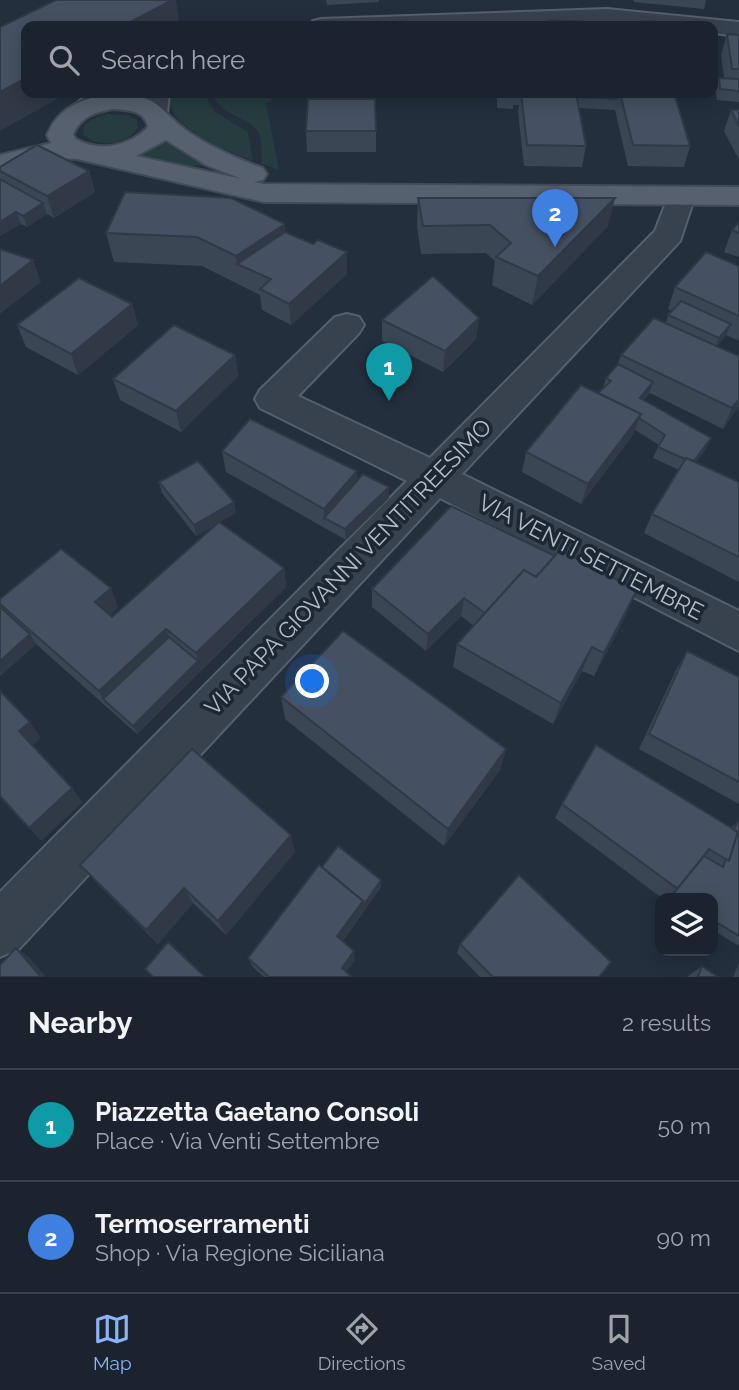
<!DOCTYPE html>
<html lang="en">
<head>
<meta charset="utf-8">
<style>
	:root { --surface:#1b232e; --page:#242b36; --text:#f1f3f6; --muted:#a0a4aa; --line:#39404a; --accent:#8ab4f8 }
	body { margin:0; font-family:Raleway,sans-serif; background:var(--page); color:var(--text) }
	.controls { position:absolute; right:21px; bottom:21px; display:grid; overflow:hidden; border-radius:14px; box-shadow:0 4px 18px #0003 }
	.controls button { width:63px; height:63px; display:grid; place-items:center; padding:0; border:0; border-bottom:2px solid var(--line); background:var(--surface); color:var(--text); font:35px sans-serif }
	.you { position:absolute; left:313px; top:682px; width:24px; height:24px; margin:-18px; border:5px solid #fff; border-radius:50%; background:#1a73e8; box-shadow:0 0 0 10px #1a73e833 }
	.badge { display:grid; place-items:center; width:46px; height:46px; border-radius:50%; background:var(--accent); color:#fff; font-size:23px; font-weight:700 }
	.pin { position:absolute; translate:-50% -58px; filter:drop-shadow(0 2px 4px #0008) }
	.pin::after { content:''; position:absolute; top:37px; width:24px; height:21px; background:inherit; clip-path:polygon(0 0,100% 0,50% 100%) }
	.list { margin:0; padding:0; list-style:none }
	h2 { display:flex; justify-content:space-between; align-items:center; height:91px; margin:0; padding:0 28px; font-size:30px }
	h2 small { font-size:23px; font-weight:400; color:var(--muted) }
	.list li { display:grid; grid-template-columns:46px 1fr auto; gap:21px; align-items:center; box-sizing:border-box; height:112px; padding:0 28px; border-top:2px solid var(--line) }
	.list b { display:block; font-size:26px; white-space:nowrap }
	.list p { margin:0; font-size:23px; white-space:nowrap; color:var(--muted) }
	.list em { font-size:23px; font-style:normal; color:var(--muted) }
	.icon { flex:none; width:38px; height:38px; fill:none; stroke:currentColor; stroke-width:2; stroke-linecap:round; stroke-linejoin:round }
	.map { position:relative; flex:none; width:739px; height:977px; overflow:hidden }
	.search { position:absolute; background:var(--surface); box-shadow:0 4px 18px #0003; left:21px; right:21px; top:21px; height:77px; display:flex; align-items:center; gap:18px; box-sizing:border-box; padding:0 24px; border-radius:14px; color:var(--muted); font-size:26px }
	.sheet { height:315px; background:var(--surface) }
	nav { display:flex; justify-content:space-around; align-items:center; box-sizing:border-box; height:98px; border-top:2px solid var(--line); background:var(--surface); font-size:19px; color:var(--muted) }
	nav a { display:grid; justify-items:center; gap:4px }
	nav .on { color:var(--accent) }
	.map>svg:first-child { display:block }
	.green { fill:#263c3f }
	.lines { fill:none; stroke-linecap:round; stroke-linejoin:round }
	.minor-casing { stroke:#565f6c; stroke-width:4 }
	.major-casing { stroke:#414a57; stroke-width:4 }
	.minor { fill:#38414e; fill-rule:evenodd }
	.major { fill:#56606e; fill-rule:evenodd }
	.wall { fill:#3b4654 }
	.shaded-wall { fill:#303945 }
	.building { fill:#455162; stroke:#303945; stroke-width:2 }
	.labels { text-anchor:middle; stroke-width:7; stroke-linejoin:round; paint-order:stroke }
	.street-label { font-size:23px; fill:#b4bcc9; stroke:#1d2633 }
</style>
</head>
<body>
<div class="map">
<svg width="739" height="977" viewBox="0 0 739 977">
	<rect width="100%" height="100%" fill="#242f3e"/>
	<g class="green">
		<path d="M 167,93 L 204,93 L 215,112 L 248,132 L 253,161 C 222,147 171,132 167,93 Z"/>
		<path d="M 212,93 L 270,93 L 272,101 L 266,103 L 279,170 L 262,164 C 261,155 262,144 260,136 C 254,116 221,119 212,93 Z"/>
		<path d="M 107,114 L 128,115 L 137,120 L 138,128 C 127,145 98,149 83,134 L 84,126 L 92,119 Z"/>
		<path d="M 163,141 L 203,165 L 184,167 L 137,156 Z"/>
	</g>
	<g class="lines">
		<g class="minor-casing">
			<g id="minor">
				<path d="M 607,9 L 739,22 L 739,36 L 713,33 L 713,26 L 641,26 L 607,23 L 511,26 L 309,26 L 313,21 L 321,19 Z"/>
				<path d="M 89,93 L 118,93 C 108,107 89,121 72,117 L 68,111 Z"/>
				<path d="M 143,93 L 169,93 L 167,113 L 163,119 L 154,121 L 145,119 L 141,113 Z"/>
				<path d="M 681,187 L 691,190 L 695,196 L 680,241 L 462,474 L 739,611 L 739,651 L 440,498 L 19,949 L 0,957 L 0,892 L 407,481 L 260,408 L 255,399 L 260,390 L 335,317 L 347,314 L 359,317 L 364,325 L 359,333 L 298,396 L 430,458 L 655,231 L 671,190 Z"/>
			</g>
		</g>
		<g class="major-casing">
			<path id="major" d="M 113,94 C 164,95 157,111 193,135 C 215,149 238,159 263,168 L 267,174 L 263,180 L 254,182 L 264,184 L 739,187 L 739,205 L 264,202 L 77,159 L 55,158 L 0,171 L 0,155 L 51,143 L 47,135 C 59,106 83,98 113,94 ZM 113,109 C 127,110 145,110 148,127 C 129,147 99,152 76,139 L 73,135 C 80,117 95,112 113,109 ZM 166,140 L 206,165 L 242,179 L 136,156 Z"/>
		</g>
		<use href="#minor" class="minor"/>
		<use href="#major" class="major"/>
	</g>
	<g class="wall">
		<path d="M 326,0 L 379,0 L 379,2 L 327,5 Z"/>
		<path d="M 633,0 L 706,0 L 704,9 L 634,2 Z"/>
		<path d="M 727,34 L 739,35 L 739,102 L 717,100 L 715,89 L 719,78 L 724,78 L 721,55 Z"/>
		<path d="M 296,93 L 323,93 L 296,95 Z"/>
		<path d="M 497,93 L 617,93 L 617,99 L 619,93 L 674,93 L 690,146 L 684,167 L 628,166 L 615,110 L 579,108 L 586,146 L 582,167 L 524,166 L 518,111 L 519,105 L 513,105 L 513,109 L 497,108 Z"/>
		<path d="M 731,110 L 739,110 L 739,160 L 724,131 Z"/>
		<path d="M 306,131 L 376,131 L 376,152 L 307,152 Z"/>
		<path d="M 0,167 L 89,171 L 95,192 L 54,218 L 47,214 L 27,227 L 21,224 L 0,236 Z"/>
		<path d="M 418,198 L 608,226 L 532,305 L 492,285 L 495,261 L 486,253 L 421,254 L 417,226 Z"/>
		<path d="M 739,222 L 739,257 L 724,252 L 732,230 Z"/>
		<path d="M 285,224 L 285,232 L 347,274 L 291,325 L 262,310 L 260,295 L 202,266 L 114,262 L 106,233 Z"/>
		<path d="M 739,266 L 739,341 L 726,335 L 717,346 L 739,356 L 739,406 L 723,429 L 650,393 L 644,400 L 706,449 L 696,462 L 739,482 L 739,582 L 644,533 L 652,514 L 679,470 L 653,458 L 659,445 L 635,430 L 633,435 L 581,504 L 522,472 L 526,452 L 598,393 L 603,388 L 606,378 L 618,364 L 621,355 L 666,323 L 668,315 L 672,311 L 668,309 L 675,287 Z"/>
		<path d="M 132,304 L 138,325 L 78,375 L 26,347 L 17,325 Z"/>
		<path d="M 479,318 L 476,339 L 443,372 L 382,341 L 382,320 Z"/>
		<path d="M 235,355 L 238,376 L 181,432 L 120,400 L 113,379 Z"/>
		<path d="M 222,451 L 357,480 L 389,498 L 346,540 L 226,472 Z"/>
		<path d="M 159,482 L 236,513 L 219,522 L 284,568 L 286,587 L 137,734 L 36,644 L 0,676 L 2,609 L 0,606 L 0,599 L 118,607 L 110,615 L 112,617 L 217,524 L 196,536 L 162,493 Z"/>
		<path d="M 372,589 L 626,615 L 594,676 L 582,671 L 553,724 L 453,667 L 457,644 L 474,626 L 461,616 L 426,651 L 372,607 Z"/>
		<path d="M 687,651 L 739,677 L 739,804 L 639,749 L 677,668 Z"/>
		<path d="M 281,697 L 506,749 L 500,770 L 444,846 L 285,719 Z"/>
		<path d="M 562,804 L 731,828 L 737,822 L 739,824 L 739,946 L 713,930 L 713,898 L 662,898 L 555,818 Z"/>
		<path d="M 295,852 L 226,935 L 193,903 L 158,944 L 95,881 L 80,865 Z"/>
		<path d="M 322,867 L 381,887 L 343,941 L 355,960 L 346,972 L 352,977 L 264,977 L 253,967 L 248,958 Z"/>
		<path d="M 460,944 L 599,977 L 480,977 L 457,953 Z"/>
		<path d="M 739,963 L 739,977 L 733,977 Z"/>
		<path d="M 702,966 L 718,977 L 687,977 Z"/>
	</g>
	<g class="shaded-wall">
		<path d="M 172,0 L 176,0 L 180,26 L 123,26 Z"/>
		<path d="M 26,78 L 26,93 L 68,93 L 0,131 L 0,92 Z"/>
		<path d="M 89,171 L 95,192 L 54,218 L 47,196 Z"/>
		<path d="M 615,198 L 608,226 L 532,305 L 538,276 Z"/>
		<path d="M 43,203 L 47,214 L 27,227 L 23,216 Z"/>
		<path d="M 16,212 L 21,224 L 0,236 L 0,222 Z"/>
		<path d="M 285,224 L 287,253 L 237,264 L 236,256 Z"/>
		<path d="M 347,252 L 347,274 L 291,325 L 289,304 Z"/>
		<path d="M 33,260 L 41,282 L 0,314 L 0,286 Z"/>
		<path d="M 132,304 L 138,325 L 78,375 L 71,354 Z"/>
		<path d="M 479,318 L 476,339 L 443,372 L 445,351 Z"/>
		<path d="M 731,324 L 726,335 L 715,349 L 719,338 Z"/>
		<path d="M 235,355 L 238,376 L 181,432 L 176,411 Z"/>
		<path d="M 653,382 L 649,394 L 636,409 L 640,398 Z"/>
		<path d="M 739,399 L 739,406 L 723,429 L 732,408 Z"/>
		<path d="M 641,414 L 633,435 L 581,504 L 588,484 Z"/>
		<path d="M 711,438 L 706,449 L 688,474 L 693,463 Z"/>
		<path d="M 357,471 L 358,491 L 324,518 L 325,528 L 324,509 Z"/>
		<path d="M 389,487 L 389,498 L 346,540 L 345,529 Z"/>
		<path d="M 234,502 L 236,513 L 196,536 L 194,525 Z"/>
		<path d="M 284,568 L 286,587 L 137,734 L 133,726 L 198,661 L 196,653 Z"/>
		<path d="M 111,588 L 118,607 L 104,620 L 95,602 Z"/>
		<path d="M 637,590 L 626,615 L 594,676 L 604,653 Z"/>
		<path d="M 464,598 L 461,616 L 426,651 L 428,634 Z"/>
		<path d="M 166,629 L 173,647 L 103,699 L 99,691 Z"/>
		<path d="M 30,634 L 36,644 L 0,676 L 0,661 Z"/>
		<path d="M 592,647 L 582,671 L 553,724 L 561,703 Z"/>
		<path d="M 30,722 L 41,738 L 31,747 L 19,731 Z"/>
		<path d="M 506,749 L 500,770 L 444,846 L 448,829 Z"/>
		<path d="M 72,788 L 83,802 L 41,841 L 29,828 Z"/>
		<path d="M 291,835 L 295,852 L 226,935 L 218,921 Z"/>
		<path d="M 381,880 L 381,887 L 339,946 L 337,936 L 363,901 Z"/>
		<path d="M 184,888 L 193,903 L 158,944 L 146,930 Z"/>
		<path d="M 16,948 L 30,958 L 46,977 L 41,977 Z"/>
		<path d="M 354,951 L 355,960 L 343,977 L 342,968 Z"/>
	</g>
	<g class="building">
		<path d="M 56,0 L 172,0 L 123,26 L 26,26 L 26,78 L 0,92 L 0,27 Z"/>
		<path d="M 549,20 L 601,23 L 601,26 L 549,26 Z"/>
		<path d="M 643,21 L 695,25 L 695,26 L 644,26 Z"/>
		<path d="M 727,34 L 739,35 L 739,69 L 732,69 Z"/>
		<path d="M 719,78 L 739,79 L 739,91 L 720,89 Z"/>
		<path d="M 498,93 L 521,93 L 520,94 L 514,94 L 514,97 L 498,97 Z"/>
		<path d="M 521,93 L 576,93 L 586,146 L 527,145 Z"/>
		<path d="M 576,93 L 617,93 L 617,99 L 577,97 Z"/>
		<path d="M 620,93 L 674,93 L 690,146 L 633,145 Z"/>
		<path d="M 308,99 L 375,99 L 376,131 L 306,131 Z"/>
		<path d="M 731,110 L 739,110 L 739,126 Z"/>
		<path d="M 37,145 L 89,171 L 47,196 L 0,171 L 0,167 Z"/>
		<path d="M 0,179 L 43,203 L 23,216 L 16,212 L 0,222 Z"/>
		<path d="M 125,192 L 231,198 L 285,224 L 236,256 L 197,237 L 106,233 Z"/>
		<path d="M 418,198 L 615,198 L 538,276 L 496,257 L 511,243 L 490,225 L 423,226 Z"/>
		<path d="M 739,222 L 739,233 L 732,230 Z"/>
		<path d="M 285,232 L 313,244 L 318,240 L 347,252 L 289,304 L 260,289 L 271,279 L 237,264 Z"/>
		<path d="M 0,249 L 33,260 L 0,286 Z"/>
		<path d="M 706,252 L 739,266 L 739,316 L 675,287 Z"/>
		<path d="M 433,276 L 479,318 L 445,351 L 382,320 Z"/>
		<path d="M 79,278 L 132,304 L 71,354 L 17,325 Z"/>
		<path d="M 681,301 L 731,324 L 719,338 L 668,315 Z"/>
		<path d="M 654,318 L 739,356 L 739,399 L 732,408 L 621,355 Z"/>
		<path d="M 174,325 L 235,355 L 176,411 L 113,379 Z"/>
		<path d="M 618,364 L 653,382 L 640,398 L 711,438 L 694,461 L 686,458 L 685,459 L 658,447 L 665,435 L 639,418 L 641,414 L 598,393 L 611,381 L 606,378 Z"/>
		<path d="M 581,385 L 641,414 L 588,484 L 526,452 Z"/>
		<path d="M 250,419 L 357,471 L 324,509 L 222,451 Z"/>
		<path d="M 686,458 L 739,482 L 739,557 L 652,514 Z"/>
		<path d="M 198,461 L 234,502 L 194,525 L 159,482 Z"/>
		<path d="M 363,474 L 389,487 L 345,529 L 324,518 Z"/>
		<path d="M 451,506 L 555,556 L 536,577 L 524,570 L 485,613 L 464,598 L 428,634 L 372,589 Z"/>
		<path d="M 219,522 L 284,568 L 196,653 L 166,629 L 99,691 L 0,604 L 0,599 L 61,549 L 111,588 L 95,602 L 112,617 Z"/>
		<path d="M 560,550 L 637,590 L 604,653 L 592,647 L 561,703 L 457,644 L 524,570 L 536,577 Z"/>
		<path d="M 0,607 L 30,634 L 0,661 Z"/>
		<path d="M 343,631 L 506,749 L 448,829 L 281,697 Z"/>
		<path d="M 169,637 L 198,661 L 133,726 L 103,699 Z"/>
		<path d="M 687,651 L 739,677 L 739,782 L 649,734 Z"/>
		<path d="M 0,691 L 30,722 L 19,731 L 72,788 L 29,828 L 0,796 Z"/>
		<path d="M 596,745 L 738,832 L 729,861 L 709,849 L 678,889 L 562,804 Z"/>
		<path d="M 192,749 L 291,835 L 218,921 L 184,888 L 146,930 L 80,865 Z"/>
		<path d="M 737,822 L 739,824 L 739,936 L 713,920 L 713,898 L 678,898 L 672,895 L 704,856 L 723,867 L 726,859 L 729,861 L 738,832 L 734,830 Z"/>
		<path d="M 338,846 L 381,880 L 363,906 L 363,901 L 322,867 Z"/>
		<path d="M 319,865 L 363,901 L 337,936 L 354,951 L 342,968 L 352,977 L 269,977 L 248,958 Z"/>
		<path d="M 519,875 L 611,962 L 599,977 L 493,977 L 460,944 Z"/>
		<path d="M 168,942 L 205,977 L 153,977 L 145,969 Z"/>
		<path d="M 16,948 L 41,977 L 0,977 L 0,965 Z"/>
		<path d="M 702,966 L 718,977 L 698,977 Z"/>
	</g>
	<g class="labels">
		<g class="street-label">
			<text transform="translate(591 557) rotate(27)" y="8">VIA VENTI SETTEMBRE</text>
			<text transform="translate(348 567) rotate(-46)" y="8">VIA PAPA GIOVANNI VENTITREESIMO</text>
		</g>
	</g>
</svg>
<div class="controls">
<button><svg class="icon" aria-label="layers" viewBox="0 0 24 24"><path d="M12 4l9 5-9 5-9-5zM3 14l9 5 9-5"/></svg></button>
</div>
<div class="you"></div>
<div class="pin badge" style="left:389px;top:401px;background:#0f9aa8">1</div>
<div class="pin badge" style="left:555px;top:247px;background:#3f7fe0">2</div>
<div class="search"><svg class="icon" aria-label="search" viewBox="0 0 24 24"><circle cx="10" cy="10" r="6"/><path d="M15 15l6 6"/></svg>Search here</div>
</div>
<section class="sheet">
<h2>Nearby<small>2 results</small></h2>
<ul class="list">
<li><span class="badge" style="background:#0f9aa8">1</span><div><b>Piazzetta Gaetano Consoli</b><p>Place · Via Venti Settembre</p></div><em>50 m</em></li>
<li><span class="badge" style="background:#3f7fe0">2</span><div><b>Termoserramenti</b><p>Shop · Via Regione Siciliana</p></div><em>90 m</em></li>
</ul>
</section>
<nav>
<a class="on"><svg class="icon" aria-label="map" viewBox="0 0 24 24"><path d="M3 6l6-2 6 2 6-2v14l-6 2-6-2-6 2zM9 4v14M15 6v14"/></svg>Map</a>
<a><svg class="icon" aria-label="directions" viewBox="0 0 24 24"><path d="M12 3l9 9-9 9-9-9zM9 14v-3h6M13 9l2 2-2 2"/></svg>Directions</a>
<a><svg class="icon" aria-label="saved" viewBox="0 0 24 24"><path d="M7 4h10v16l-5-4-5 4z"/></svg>Saved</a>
</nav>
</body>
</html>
